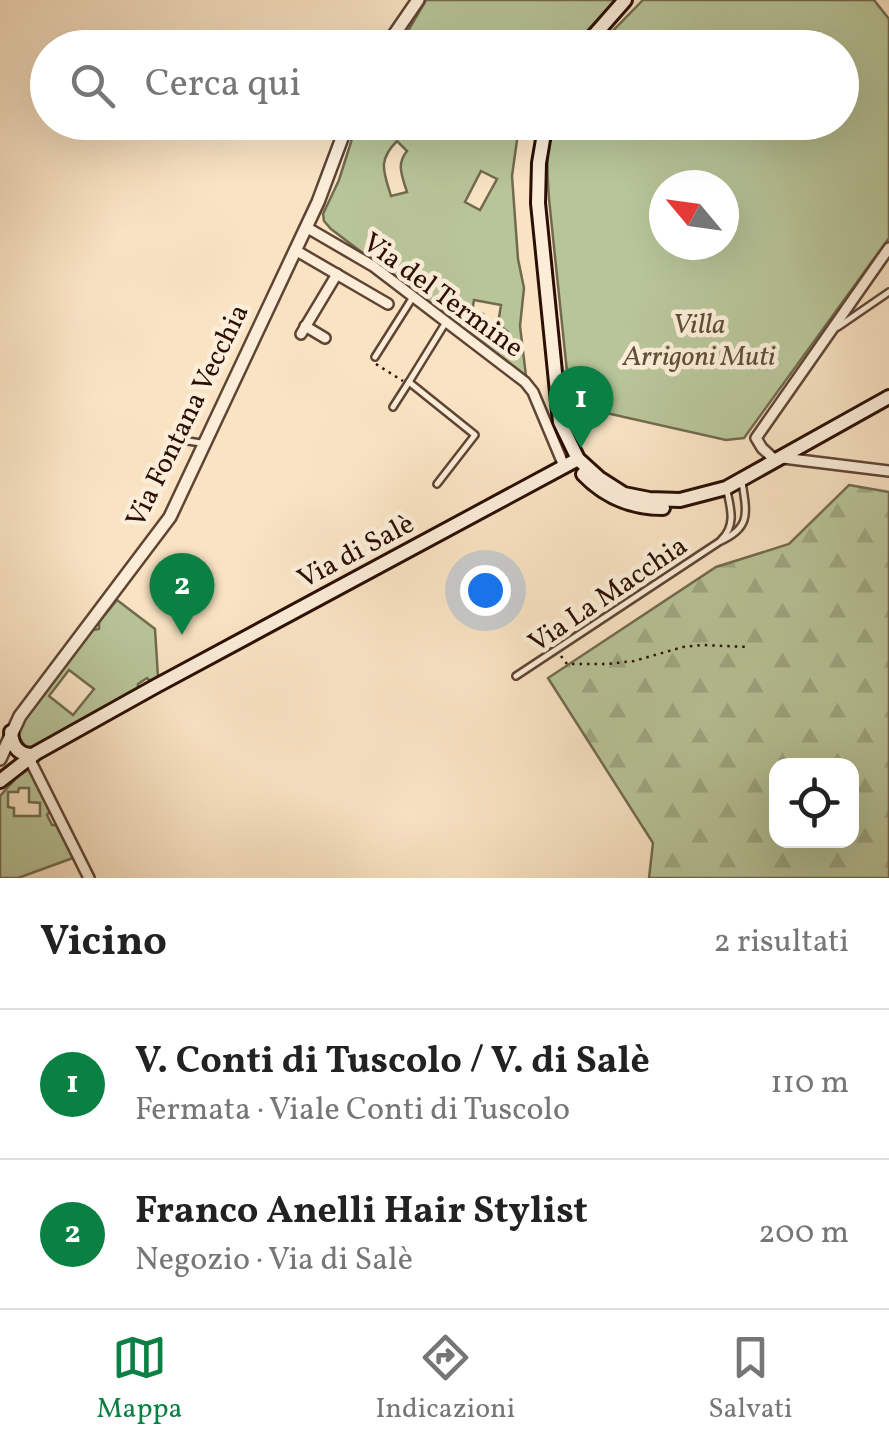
<!DOCTYPE html>
<html lang="it">
<head>
<meta charset="utf-8">
<style>
	:root { --surface:#fff; --page:#f6f6f6; --text:#222; --muted:#767676; --line:#e0e0e0; --accent:#0b8043 }
	body { margin:0; font-family:Vollkorn,serif; background:var(--page); color:var(--text) }
	.controls { position:absolute; right:30px; bottom:30px; display:grid; overflow:hidden; border-radius:20px; box-shadow:0 10px 40px #0002 }
	.controls button { width:90px; height:90px; display:grid; place-items:center; padding:0; border:0; border-bottom:2px solid var(--line); background:var(--surface); color:var(--text); font:50px sans-serif }
	.compass { position:absolute; left:649px; top:170px; width:90px; height:90px; border-radius:50%; background:var(--surface); box-shadow:0 10px 40px #0002; rotate:299deg }
	.you { position:absolute; left:485px; top:590px; width:35px; height:35px; margin:-25px; border:8px solid #fff; border-radius:50%; background:#1a73e8; box-shadow:0 0 0 15px #1a73e833 }
	.badge { display:grid; place-items:center; width:65px; height:65px; border-radius:50%; background:var(--accent); color:#fff; font-size:32px; font-weight:700 }
	.pin { position:absolute; translate:-50% -82px; filter:drop-shadow(0 2px 5px #0008) }
	.pin::after { content:''; position:absolute; top:52px; width:35px; height:30px; background:inherit; clip-path:polygon(0 0,100% 0,50% 100%) }
	.list { margin:0; padding:0; list-style:none }
	h2 { display:flex; justify-content:space-between; align-items:center; height:130px; margin:0; padding:0 40px; font-size:42px }
	h2 small { font-size:32px; font-weight:400; color:var(--muted) }
	.list li { display:grid; grid-template-columns:65px 1fr auto; gap:30px; align-items:center; box-sizing:border-box; height:150px; padding:0 40px; border-top:2px solid var(--line) }
	.list b { display:block; font-size:38px; white-space:nowrap }
	.list p { margin:0; font-size:32px; white-space:nowrap; color:var(--muted) }
	.list em { font-size:32px; font-style:normal; color:var(--muted) }
	.icon { flex:none; width:55px; height:55px; fill:none; stroke:currentColor; stroke-width:2; stroke-linecap:round; stroke-linejoin:round }
	.map { position:relative; flex:none; width:889px; height:878px; overflow:hidden }
	.search { position:absolute; background:var(--surface); box-shadow:0 10px 40px #0002; left:30px; right:30px; top:30px; height:110px; display:flex; align-items:center; gap:25px; box-sizing:border-box; padding:0 35px; border-radius:55px; color:var(--muted); font-size:38px }
	.sheet { height:430px; background:var(--surface) }
	nav { display:flex; justify-content:space-around; align-items:center; box-sizing:border-box; height:140px; border-top:2px solid var(--line); background:var(--surface); font-size:28px; color:var(--muted) }
	nav a { display:grid; justify-items:center; gap:5px }
	nav .on { color:var(--accent) }
	.map>svg:first-child { display:block }
	.green { fill:#b8c599; stroke:#726a4e; stroke-width:2.5; fill-rule:evenodd }
	.forest { fill:url(#forest-firs); stroke:#726a4e; stroke-width:2.5; fill-rule:evenodd }
	.lines { fill:none; stroke-linecap:round; stroke-linejoin:round }
	.service-casing { stroke:#5f4434; stroke-width:10 }
	.minor-casing { stroke:#5f4434; stroke-width:14 }
	.tertiary-casing { stroke:#5f4434; stroke-width:16 }
	.secondary-casing { stroke:#2c0f04; stroke-width:18 }
	.path { stroke:#2c0f04; stroke-width:2.5; stroke-dasharray:2.5 5; stroke-linecap:butt }
	.service { stroke:#fbedd8; stroke-width:5 }
	.minor { stroke:#fbedd8; stroke-width:9 }
	.tertiary { stroke:#fbedd8; stroke-width:11 }
	.secondary { stroke:#fbedd8; stroke-width:12 }
	.labels { text-anchor:middle; stroke-width:9; stroke-linejoin:round; paint-order:stroke }
	.street-label { font-size:28px; fill:#2c0f04; stroke:#fbedd8 }
	.park-label { font-size:28px; font-style:italic; fill:#5d4f38; stroke:#fbedd8 }
</style>
</head>
<body>
<div class="map">
<svg width="889" height="878" viewBox="0 0 889 878">
	<defs>
		<pattern id="forest-firs" width="22" height="20" patternUnits="userSpaceOnUse" patternTransform="scale(2.5)"><rect width="22" height="20" fill="#b8c599"/><path d="M5 1l3.5 6h-7zM16 11l3.5 6h-7z" fill="#9ea882"/></pattern>
	</defs>
	<rect width="100%" height="100%" fill="#f9e3c3"/>
	<filter id="stains"><feTurbulence type="fractalNoise" baseFrequency=".002" numOctaves="4"/><feColorMatrix values="0 0 0 0 .2 0 0 0 0 .09 0 0 0 0 .02 0 0 0 .5 -.17"/></filter>
	<radialGradient id="worn" r=".72"><stop offset=".6" stop-color="#630" stop-opacity="0"/><stop offset="1" stop-color="#630" stop-opacity=".3"/></radialGradient>
	<g class="green">
		<path d="M 426,0 L 616,0 L 572,47 L 445,47 L 432,40 L 427,47 L 398,48 Z"/>
		<path d="M 643,0 L 874,0 L 889,19 L 889,238 L 744,438 L 726,440 L 575,406 L 569,391 L 549,199 C 547,173 546,148 552,123 L 739,123 L 756,137 L 766,127 L 761,123 L 842,122 L 842,48 L 597,47 ZM 664,185 L 724,185 L 724,245 L 664,245 Z"/>
		<path d="M 428,122 L 523,123 L 518,133 L 512,176 L 518,259 L 524,288 L 520,326 L 526,376 L 331,229 L 324,221 L 323,214 L 339,180 L 357,123 L 418,123 L 425,127 ZM 397,141 L 407,151 C 396,164 402,176 407,192 L 391,196 C 384,172 377,161 397,141 ZM 481,171 L 497,179 L 480,210 L 465,202 ZM 474,300 L 501,305 L 498,324 L 508,332 L 500,345 L 481,334 L 487,324 L 481,323 L 483,314 L 472,312 Z"/>
		<path d="M 117,600 L 155,629 L 158,677 L 150,681 L 147,678 L 138,684 L 138,688 L 36,747 L 26,748 L 19,737 C 21,708 73,654 93,630 L 99,629 L 99,622 ZM 69,670 L 94,689 L 73,715 L 49,696 Z"/>
		<path d="M 27,766 L 50,811 L 47,815 L 52,825 L 56,825 L 73,858 L 18,878 L 0,878 L 0,796 ZM 19,788 L 29,788 L 29,802 L 40,803 L 40,816 L 14,816 L 14,808 L 8,807 L 8,792 L 18,792 Z"/>
	</g>
	<path class="forest" d="M 849,485 L 889,492 L 889,878 L 649,878 L 653,843 L 548,678 L 716,567 L 789,544 ZM 776,766 L 852,766 L 852,841 L 776,841 Z"/>
	<g class="lines">
		<g class="service-casing">
			<g id="service">
				<path d="M 331,125 L 344,127"/>
				<path d="M 838,327 L 889,292"/>
				<path d="M 375,357 L 413,297"/>
				<path d="M 393,407 L 409,382"/>
				<path d="M 175,439 L 201,443"/>
				<path d="M 437,484 L 475,435 L 409,382 L 446,322"/>
				<path d="M 721,540 C 736,526 731,509 727,491"/>
				<path d="M 516,676 L 719,542 C 751,528 747,514 742,482"/>
			</g>
		</g>
		<g class="minor-casing">
			<g id="minor">
				<path d="M 306,227 L 373,266 L 525,382 L 533,392 L 564,466"/>
				<path d="M 295,250 L 388,304"/>
				<path d="M 305,326 L 325,338"/>
				<path d="M 301,334 L 337,274"/>
				<path d="M 783,458 L 889,471"/>
				<path d="M 774,459 L 762,448 L 756,438 L 889,248"/>
				<path d="M 29,758 L 89,878"/>
			</g>
		</g>
		<g class="tertiary-casing">
			<g id="tertiary">
				<path d="M 385,48 L 418,0"/>
				<path d="M 0,759 L 20,716 L 170,517 L 318,202 L 348,122"/>
			</g>
		</g>
		<g class="secondary-casing">
			<g id="secondary">
				<path d="M 583,48 L 625,0"/>
				<path d="M 546,122 L 539,163 L 538,203 L 560,422 L 578,459 L 599,478 L 624,494 L 649,499 L 680,500 L 726,488 L 889,397"/>
				<path d="M 583,474 C 605,497 630,508 663,508"/>
				<path d="M 11,732 C 12,746 18,755 33,755"/>
				<path d="M 0,781 L 36,753 L 156,686 L 578,459"/>
			</g>
		</g>
		<g class="path">
			<path d="M 376,364 L 403,381"/>
			<path d="M 561,656 L 567,664 L 607,664 L 634,661 L 683,647 L 702,645 L 748,647"/>
		</g>
		<use href="#service" class="service"/>
		<use href="#minor" class="minor"/>
		<use href="#tertiary" class="tertiary"/>
		<use href="#secondary" class="secondary"/>
	</g>
	<g class="labels">
		<g class="street-label">
			<text transform="translate(444 294) rotate(36)" y="10">Via del Termine</text>
			<text transform="translate(186 415) rotate(-64)" y="10">Via Fontana Vecchia</text>
			<text transform="translate(355 550) rotate(-28)" y="10">Via di Salè</text>
			<text transform="translate(607 593) rotate(-34)" y="10">Via La Macchia</text>
		</g>
		<g class="park-label">
			<text x="699" y="333">Villa<tspan x="699" dy="32">Arrigoni Muti</tspan></text>
		</g>
	</g>
	<rect width="100%" height="100%" filter="url(#stains)"/>
	<rect width="100%" height="100%" fill="url(#worn)"/>
</svg>
<div class="controls">
<button><svg class="icon" aria-label="locate" viewBox="0 0 24 24"><circle cx="12" cy="12" r="6"/><path d="M12 2v4M12 18v4M2 12h4M18 12h4"/></svg></button>
</div>
<svg class="compass" viewBox="-18 -18 36 36"><path d="M0-13l5 13h-10z" fill="#e53935"/><path d="M0 13l5-13h-10z" fill="#767676"/></svg>
<div class="you"></div>
<div class="pin badge" style="left:581px;top:448px">1</div>
<div class="pin badge" style="left:182px;top:635px">2</div>
<div class="search"><svg class="icon" aria-label="search" viewBox="0 0 24 24"><circle cx="10" cy="10" r="6"/><path d="M15 15l6 6"/></svg>Cerca qui</div>
</div>
<section class="sheet">
<h2>Vicino<small>2 risultati</small></h2>
<ul class="list">
<li><span class="badge">1</span><div><b>V. Conti di Tuscolo / V. di Salè</b><p>Fermata · Viale Conti di Tuscolo</p></div><em>110 m</em></li>
<li><span class="badge">2</span><div><b>Franco Anelli Hair Stylist</b><p>Negozio · Via di Salè</p></div><em>200 m</em></li>
</ul>
</section>
<nav>
<a class="on"><svg class="icon" aria-label="map" viewBox="0 0 24 24"><path d="M3 6l6-2 6 2 6-2v14l-6 2-6-2-6 2zM9 4v14M15 6v14"/></svg>Mappa</a>
<a><svg class="icon" aria-label="directions" viewBox="0 0 24 24"><path d="M12 3l9 9-9 9-9-9zM9 14v-3h6M13 9l2 2-2 2"/></svg>Indicazioni</a>
<a><svg class="icon" aria-label="saved" viewBox="0 0 24 24"><path d="M7 4h10v16l-5-4-5 4z"/></svg>Salvati</a>
</nav>
</body>
</html>
